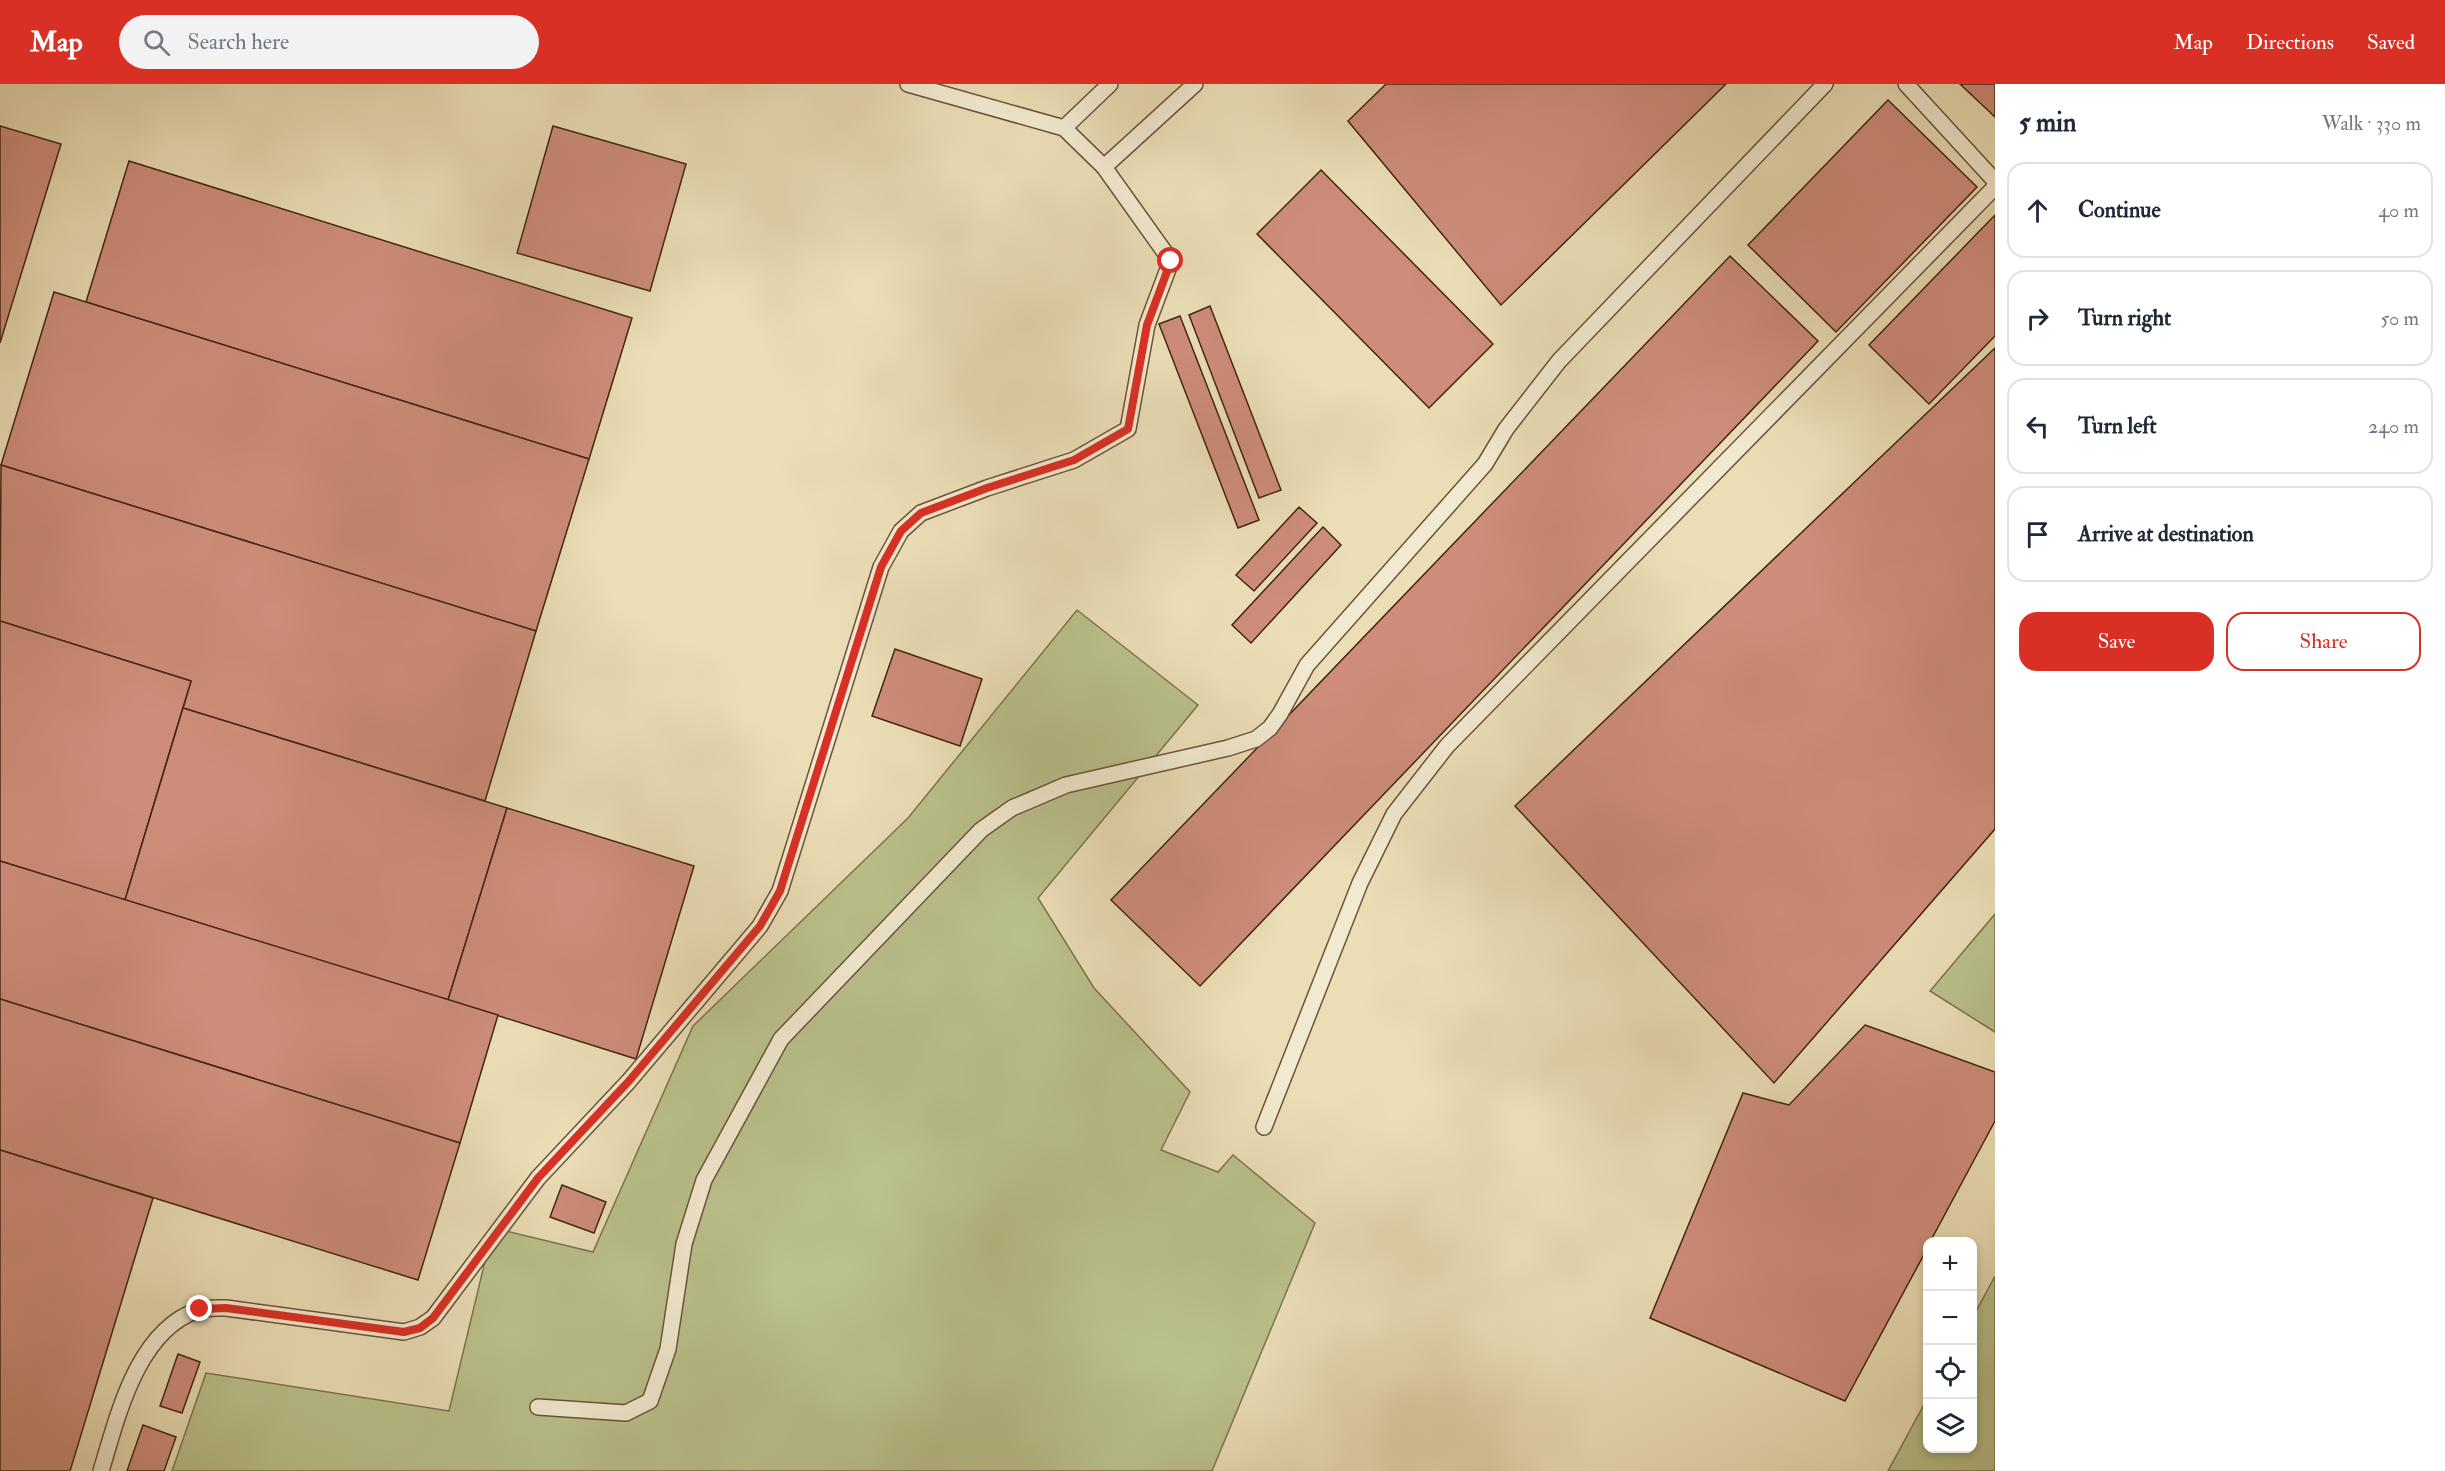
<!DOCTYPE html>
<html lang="en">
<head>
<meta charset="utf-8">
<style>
	:root { --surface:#fff; --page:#f2f2f3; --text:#1f2937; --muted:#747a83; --line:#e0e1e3; --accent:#d93025 }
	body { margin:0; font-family:"IM FELL Double Pica",serif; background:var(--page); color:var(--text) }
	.controls { position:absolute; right:18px; bottom:18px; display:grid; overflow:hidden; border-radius:12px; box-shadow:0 3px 9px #0003 }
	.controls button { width:54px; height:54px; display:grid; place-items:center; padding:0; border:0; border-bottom:2px solid var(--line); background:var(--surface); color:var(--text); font:30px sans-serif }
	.stop { position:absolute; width:18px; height:18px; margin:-14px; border:4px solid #d93025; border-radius:50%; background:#fff }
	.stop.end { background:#d93025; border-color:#fff; box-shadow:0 2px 6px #0008 }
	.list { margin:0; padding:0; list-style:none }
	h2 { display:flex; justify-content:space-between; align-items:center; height:78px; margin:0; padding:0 24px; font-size:26px }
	h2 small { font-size:20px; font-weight:400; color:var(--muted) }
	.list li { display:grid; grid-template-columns:39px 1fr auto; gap:18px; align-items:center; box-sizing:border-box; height:96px; margin:0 12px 12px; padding:0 12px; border:2px solid var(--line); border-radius:18px }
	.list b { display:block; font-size:22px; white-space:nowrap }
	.list em { font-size:20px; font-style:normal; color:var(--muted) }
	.actions { display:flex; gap:12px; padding:18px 24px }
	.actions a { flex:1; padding:14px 0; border:2px solid var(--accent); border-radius:18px; text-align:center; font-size:21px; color:var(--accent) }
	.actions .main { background:var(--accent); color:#fff }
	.icon { flex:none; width:33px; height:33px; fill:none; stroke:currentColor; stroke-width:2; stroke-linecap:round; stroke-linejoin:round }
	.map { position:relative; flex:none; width:1995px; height:1387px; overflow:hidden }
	header { display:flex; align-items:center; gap:36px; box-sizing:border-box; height:84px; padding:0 30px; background:var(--accent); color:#fff }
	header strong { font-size:28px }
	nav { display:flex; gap:33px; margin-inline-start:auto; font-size:21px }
	.search { width:420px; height:54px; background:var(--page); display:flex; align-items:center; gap:15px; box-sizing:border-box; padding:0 21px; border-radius:33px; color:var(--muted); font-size:22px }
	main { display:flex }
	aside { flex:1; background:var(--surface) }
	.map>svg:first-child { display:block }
	.green { fill:#bac18c; stroke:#7e734f; stroke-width:1.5 }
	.building { fill:#ce8d7a; stroke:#432512; stroke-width:1.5 }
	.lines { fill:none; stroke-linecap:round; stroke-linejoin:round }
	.lane-casing { stroke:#6d533b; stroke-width:18 }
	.lane { stroke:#f2ead0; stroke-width:15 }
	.route { stroke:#d93025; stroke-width:8 }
</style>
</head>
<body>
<header>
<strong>Map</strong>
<div class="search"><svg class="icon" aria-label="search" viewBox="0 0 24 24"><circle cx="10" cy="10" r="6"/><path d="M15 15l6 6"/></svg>Search here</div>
<nav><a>Map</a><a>Directions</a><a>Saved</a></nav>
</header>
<main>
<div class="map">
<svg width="1995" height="1387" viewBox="0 0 1995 1387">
	<rect width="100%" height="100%" fill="#ebdeb6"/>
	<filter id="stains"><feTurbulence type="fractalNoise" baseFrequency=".00333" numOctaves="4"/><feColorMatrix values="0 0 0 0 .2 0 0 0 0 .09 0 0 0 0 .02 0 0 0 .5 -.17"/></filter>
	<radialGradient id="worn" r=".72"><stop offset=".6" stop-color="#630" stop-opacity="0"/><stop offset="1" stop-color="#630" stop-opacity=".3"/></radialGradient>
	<g class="green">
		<path d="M 1077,526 L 1198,621 L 1038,814 L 1094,904 L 1190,1008 L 1161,1066 L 1218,1088 L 1233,1071 L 1315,1139 L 1212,1387 L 172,1387 L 206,1289 L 449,1327 L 493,1144 L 593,1168 L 693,942 L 908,734 Z"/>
		<path d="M 1995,830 L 1995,948 L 1930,907 Z"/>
		<path d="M 1995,1192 L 1995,1387 L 1888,1387 L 1927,1315 L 1928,1364 L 1972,1364 L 1973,1233 Z"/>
	</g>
	<g class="building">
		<path d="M 1386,0 L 1726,0 L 1501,221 L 1348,37 Z"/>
		<path d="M 1960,0 L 1995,0 L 1995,33 Z"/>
		<path d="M 1888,16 L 1977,103 L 1836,248 L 1748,161 Z"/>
		<path d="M 0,42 L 61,60 L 0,259 Z"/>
		<path d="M 553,42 L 686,80 L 650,207 L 517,169 Z"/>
		<path d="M 129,77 L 632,234 L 589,375 L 86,218 Z"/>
		<path d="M 1321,86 L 1493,260 L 1429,324 L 1257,150 Z"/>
		<path d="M 1995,131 L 1995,252 L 1929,320 L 1869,261 Z"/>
		<path d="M 1730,172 L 1818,257 L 1200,902 L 1111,816 Z"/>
		<path d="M 54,208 L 589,375 L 536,547 L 1,381 Z"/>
		<path d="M 1210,222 L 1281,406 L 1259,414 L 1189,231 Z"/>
		<path d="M 1180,232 L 1259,436 L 1238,444 L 1159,240 Z"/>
		<path d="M 1995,264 L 1995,745 L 1774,999 L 1515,722 Z"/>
		<path d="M 1,381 L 536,547 L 485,717 L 183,624 L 191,597 L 0,537 Z"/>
		<path d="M 1299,423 L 1317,439 L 1254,507 L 1236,491 Z"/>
		<path d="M 1323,443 L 1341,461 L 1251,559 L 1232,541 Z"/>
		<path d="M 0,537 L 191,597 L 125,816 L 0,777 Z"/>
		<path d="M 895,565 L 982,595 L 960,662 L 872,632 Z"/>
		<path d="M 183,624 L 507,724 L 448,916 L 125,816 Z"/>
		<path d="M 507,724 L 694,782 L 636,975 L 448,916 Z"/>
		<path d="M 0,777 L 498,931 L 460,1059 L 0,915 Z"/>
		<path d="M 0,915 L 460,1059 L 418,1196 L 0,1066 Z"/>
		<path d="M 1865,941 L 1995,988 L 1995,1037 L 1930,1158 L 1928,1158 L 1928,1163 L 1845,1317 L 1650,1234 L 1743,1009 L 1789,1021 Z"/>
		<path d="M 0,1066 L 153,1114 L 70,1387 L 0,1387 Z"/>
		<path d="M 562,1101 L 606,1118 L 594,1149 L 550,1133 Z"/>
		<path d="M 178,1270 L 200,1278 L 182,1329 L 160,1322 Z"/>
		<path d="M 143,1341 L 176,1353 L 164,1387 L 127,1387 Z"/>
	</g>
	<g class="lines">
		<g class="lane-casing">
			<g id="lane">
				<path d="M 1906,0 L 1995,97"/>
				<path d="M 1064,44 L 1110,0"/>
				<path d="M 1104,83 L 1195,0"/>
				<path d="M 1264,1043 L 1360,799 L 1394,730 L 1447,662 L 1995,103"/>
				<path d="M 538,1323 L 626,1329 L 650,1317 L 668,1265 L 684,1160 L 704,1096 L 781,955 L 981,746 L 1012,724 L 1066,701 L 1228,664 L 1256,655 L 1270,644 L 1280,630 L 1307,581 L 1485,380 L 1506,345 L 1559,277 L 1825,0"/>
				<path d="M 101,1387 C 118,1331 137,1247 198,1226 C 207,1223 218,1224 226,1224 L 404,1248 L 420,1243 L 433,1234 L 538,1094 L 629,997 L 760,842 L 780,807 L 881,483 L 901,447 L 921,429 L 987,404 L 1074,376 L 1128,345 L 1147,241 L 1171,177 L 1104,83 L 1064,44 L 908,0"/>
			</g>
		</g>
		<use href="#lane" class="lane"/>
	</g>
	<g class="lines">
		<path class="route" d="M 200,1225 L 226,1224 L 404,1248 L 420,1244 L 433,1234 L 538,1094 L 629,997 L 760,842 L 780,807 L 881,483 L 901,447 L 921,429 L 987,404 L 1074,376 L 1128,345 L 1147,241 L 1171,177"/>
	</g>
	<rect width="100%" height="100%" filter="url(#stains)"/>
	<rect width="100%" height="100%" fill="url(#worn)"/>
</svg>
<div class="controls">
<button>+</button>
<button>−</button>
<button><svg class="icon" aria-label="locate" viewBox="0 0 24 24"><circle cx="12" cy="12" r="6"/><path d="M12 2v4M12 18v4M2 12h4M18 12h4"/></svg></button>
<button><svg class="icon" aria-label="layers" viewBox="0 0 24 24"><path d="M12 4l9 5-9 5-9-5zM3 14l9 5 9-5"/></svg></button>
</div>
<div class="stop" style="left:1171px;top:177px"></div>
<div class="stop end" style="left:200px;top:1225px"></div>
</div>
<aside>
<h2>5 min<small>Walk · 330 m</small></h2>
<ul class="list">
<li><svg class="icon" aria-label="ahead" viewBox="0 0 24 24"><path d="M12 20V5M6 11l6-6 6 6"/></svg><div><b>Continue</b></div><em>40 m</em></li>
<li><svg class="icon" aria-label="right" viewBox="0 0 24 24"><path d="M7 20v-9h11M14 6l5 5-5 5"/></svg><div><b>Turn right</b></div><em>50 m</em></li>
<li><svg class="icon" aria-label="left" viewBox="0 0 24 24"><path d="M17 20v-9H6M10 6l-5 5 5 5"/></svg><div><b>Turn left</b></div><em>240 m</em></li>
<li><svg class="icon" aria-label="arrive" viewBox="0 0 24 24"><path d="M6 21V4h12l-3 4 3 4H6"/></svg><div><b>Arrive at destination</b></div></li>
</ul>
<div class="actions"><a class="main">Save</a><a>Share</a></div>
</aside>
</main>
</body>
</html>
